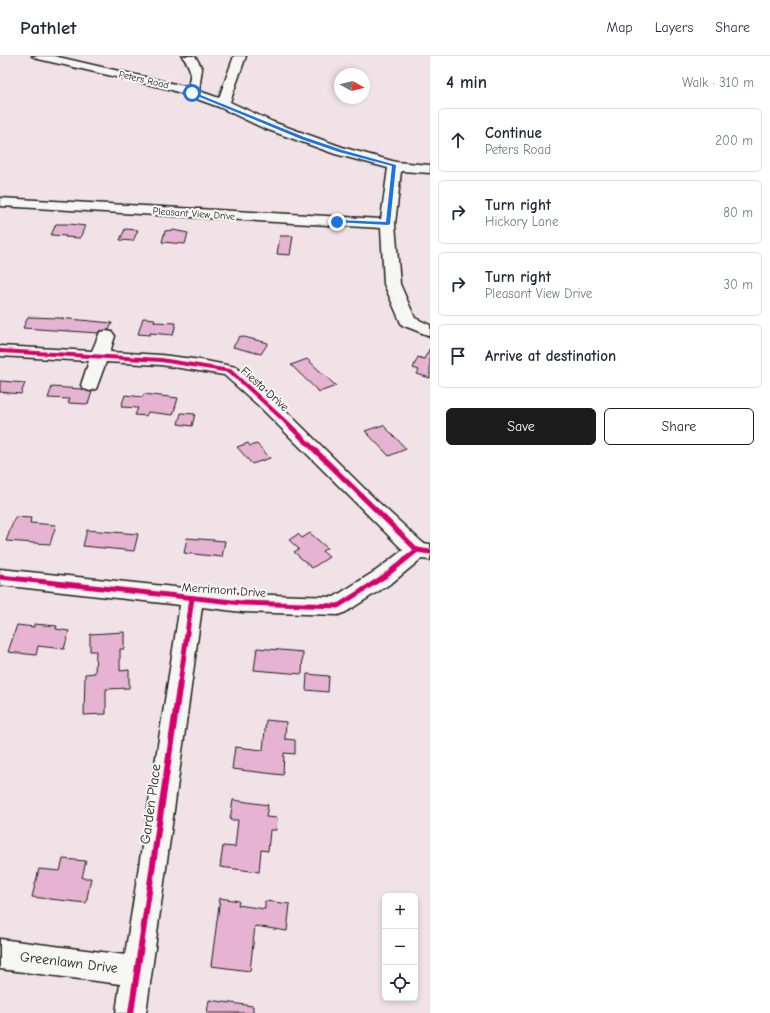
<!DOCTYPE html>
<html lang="en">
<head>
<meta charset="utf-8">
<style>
	:root { --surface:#fff; --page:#f2f2f3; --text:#1f2937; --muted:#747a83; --line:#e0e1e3; --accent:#1c1c1c }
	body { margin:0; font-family:"Comic Neue",sans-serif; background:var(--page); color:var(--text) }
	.controls { position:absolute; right:12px; bottom:12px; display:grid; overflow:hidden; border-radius:6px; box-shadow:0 2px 6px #0003 }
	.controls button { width:36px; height:36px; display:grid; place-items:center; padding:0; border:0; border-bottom:1px solid var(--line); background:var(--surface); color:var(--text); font:20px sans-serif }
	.compass { position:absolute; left:334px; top:12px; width:36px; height:36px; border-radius:50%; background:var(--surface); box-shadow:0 2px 6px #0003; rotate:98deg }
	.stop { position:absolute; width:12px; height:12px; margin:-9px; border:3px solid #1a73e8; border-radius:50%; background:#fff }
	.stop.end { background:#1a73e8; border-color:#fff; box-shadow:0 1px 4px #0008 }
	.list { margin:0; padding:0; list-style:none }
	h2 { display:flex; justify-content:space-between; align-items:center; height:52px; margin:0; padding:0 16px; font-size:17px }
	h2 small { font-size:13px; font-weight:400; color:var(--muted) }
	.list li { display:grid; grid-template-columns:26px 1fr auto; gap:12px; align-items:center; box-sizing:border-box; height:64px; margin:0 8px 8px; padding:0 8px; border:1px solid var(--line); border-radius:6px }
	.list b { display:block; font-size:15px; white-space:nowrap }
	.list p { margin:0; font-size:13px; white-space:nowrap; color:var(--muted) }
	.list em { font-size:13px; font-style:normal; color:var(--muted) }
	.actions { display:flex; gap:8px; padding:12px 16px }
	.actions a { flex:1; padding:9px 0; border:1px solid var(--accent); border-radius:6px; text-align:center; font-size:14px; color:var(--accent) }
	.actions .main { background:var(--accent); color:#fff }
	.icon { flex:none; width:22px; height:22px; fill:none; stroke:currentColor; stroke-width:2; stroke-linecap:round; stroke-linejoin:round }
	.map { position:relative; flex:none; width:430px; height:957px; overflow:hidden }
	header { display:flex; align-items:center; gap:24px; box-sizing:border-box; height:56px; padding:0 20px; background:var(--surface); border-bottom:1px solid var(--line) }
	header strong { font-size:19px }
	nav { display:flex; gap:22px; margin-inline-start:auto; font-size:14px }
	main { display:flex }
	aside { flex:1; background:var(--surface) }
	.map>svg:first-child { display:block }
	.building { fill:#e6b4d2; stroke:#1c1c1c }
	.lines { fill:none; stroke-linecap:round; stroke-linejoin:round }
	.minor-casing { stroke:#1c1c1c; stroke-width:3 }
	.minor { fill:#f6f6f2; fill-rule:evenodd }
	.cycleway-far2-casing { stroke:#f6f6f2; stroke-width:6 }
	.cycleway-far1-casing { stroke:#f6f6f2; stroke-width:8 }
	.cycleway-casing { stroke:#f6f6f2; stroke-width:9 }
	.cycleway-far2 { stroke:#d6006c; stroke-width:4 }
	.cycleway-far1 { stroke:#d6006c; stroke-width:5 }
	.cycleway { stroke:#d6006c; stroke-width:6 }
	.route { fill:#1a73e8 }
	.labels { text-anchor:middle; stroke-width:4; stroke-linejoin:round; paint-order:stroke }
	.far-street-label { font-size:10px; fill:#1c1c1c; stroke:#f6f6f2 }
	.street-label { font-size:12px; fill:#1c1c1c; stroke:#f6f6f2 }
	.near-street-label { font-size:14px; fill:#1c1c1c; stroke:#f6f6f2 }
</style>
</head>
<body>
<header>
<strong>Pathlet</strong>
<nav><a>Map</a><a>Layers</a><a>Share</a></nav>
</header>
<main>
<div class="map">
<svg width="430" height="957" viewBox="0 0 430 957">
	<rect width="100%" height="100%" fill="#f1e2e8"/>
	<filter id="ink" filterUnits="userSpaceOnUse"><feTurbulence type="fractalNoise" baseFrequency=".025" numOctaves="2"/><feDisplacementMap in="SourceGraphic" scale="8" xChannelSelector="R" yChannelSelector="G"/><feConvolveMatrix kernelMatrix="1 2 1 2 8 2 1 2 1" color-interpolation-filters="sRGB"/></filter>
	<g filter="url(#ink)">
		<g class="building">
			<path d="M 56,168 L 70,168 L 85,170 L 80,182 L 65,181 L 66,180 L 51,179 Z"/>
			<path d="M 125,173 L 138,174 L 133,185 L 120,184 Z"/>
			<path d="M 173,174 L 188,177 L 185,188 L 162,186 L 165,175 Z"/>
			<path d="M 280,180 L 293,180 L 290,199 L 277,198 Z"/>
			<path d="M 28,261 L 59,262 L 112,267 L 109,274 L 100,275 L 98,277 L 23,272 Z"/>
			<path d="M 143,262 L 155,263 L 154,266 L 176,267 L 173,279 L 150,277 L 150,279 L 138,278 Z"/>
			<path d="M 240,280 L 268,287 L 261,298 L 233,291 Z"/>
			<path d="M 430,292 L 430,322 L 417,318 L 419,314 L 413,312 L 418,301 L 424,303 Z"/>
			<path d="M 307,303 L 336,330 L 319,336 L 291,309 Z"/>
			<path d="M 0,325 L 25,327 L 21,338 L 0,336 Z"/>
			<path d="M 52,331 L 82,333 L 92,336 L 88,348 L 68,347 L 70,343 L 48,342 Z"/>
			<path d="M 144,338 L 178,342 L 173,359 L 148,356 L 146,360 L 135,359 L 138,352 L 121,351 L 125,339 L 143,341 Z"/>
			<path d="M 181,357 L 195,358 L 192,370 L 178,368 Z"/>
			<path d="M 383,369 L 397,383 L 406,393 L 389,400 L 365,375 Z"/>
			<path d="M 248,387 L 250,390 L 257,388 L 270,402 L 252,408 L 237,391 Z"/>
			<path d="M 15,461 L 31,462 L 30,467 L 56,469 L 50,488 L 6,485 Z"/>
			<path d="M 87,474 L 138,478 L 134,495 L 83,490 Z"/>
			<path d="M 310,477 L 327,492 L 322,495 L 329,501 L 312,512 L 294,496 L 299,493 L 289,484 L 298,478 L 302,482 Z"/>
			<path d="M 187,482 L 225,485 L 222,501 L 184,497 Z"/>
			<path d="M 34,568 L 57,570 L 56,573 L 69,575 L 64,593 L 38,590 L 36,599 L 8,596 L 17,569 L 34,571 Z"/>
			<path d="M 124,576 L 124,593 L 120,593 L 120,615 L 129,614 L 129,632 L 106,633 L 106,658 L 84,659 L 85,618 L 95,617 L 96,595 L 90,595 L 90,578 Z"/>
			<path d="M 257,592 L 303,596 L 302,618 L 254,614 Z"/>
			<path d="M 307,618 L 329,620 L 328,636 L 306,634 Z"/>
			<path d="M 266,664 L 286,666 L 285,683 L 295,684 L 295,698 L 284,697 L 283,719 L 232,713 L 235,691 L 263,694 Z"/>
			<path d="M 233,744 L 268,749 L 266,761 L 277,762 L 276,774 L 270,774 L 268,795 L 261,794 L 259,816 L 220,811 L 223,790 L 235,791 L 238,764 L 230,764 Z"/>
			<path d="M 63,803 L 86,805 L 82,822 L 91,822 L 86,847 L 32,841 L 39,813 L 60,815 Z"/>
			<path d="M 220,842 L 239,845 L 238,849 L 265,853 L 265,845 L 290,848 L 287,875 L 255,870 L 250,915 L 211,910 Z"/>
			<path d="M 209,944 L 253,950 L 253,957 L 207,957 Z"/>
		</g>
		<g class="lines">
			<g class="minor-casing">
				<g id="minor">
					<path d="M 32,0 L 54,0 L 188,31 C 192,16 191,12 182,0 L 195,0 L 202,12 L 199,35 L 219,42 L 234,0 L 246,0 L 230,46 L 273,66 L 345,92 L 396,106 L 430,109 L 430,117 L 401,115 L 395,168 L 400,228 L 415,262 L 430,269 L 430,280 L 402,269 L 400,265 L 384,228 L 381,172 L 0,150 L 0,142 L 381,163 L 388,112 L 335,98 L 263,72 L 219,51 L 169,33 L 38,3 Z"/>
					<path d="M 106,275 L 112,276 L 115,280 L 110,296 L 161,299 L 201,304 L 236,311 L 273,342 L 377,445 L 423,487 L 430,488 L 430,504 L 421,503 L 393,526 L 346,556 L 338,559 L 242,556 L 202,551 L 146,957 L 116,957 L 120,928 L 0,913 L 0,883 L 125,899 L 180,549 L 0,529 L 0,513 L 242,538 L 334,541 L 377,514 L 403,494 L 259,350 L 224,319 L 161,309 L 106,306 L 96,333 L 90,335 L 84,333 L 81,329 L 89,305 L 0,300 L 0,290 L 92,295 L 100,276 Z"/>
				</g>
			</g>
			<use href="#minor" class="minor"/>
			<g class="cycleway-far2-casing">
				<path id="cycleway-far2" d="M 0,295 L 161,304 L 230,315 L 287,367"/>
			</g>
			<g class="cycleway-far1-casing">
				<g id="cycleway-far1">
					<path d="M 286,366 L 417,494"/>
					<path d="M 0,521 L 242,547 L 338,550 L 385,520 L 417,494 L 430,496"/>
					<path d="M 180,627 L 192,542"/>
				</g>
			</g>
			<g class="cycleway-casing">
				<path id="cycleway" d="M 131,957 L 180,626"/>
			</g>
			<use href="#cycleway-far2" class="cycleway-far2"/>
			<use href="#cycleway-far1" class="cycleway-far1"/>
			<use href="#cycleway" class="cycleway"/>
		</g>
	</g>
	<path class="route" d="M 193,36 L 304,81 L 342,94 L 396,109 L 390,168 L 388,169 L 335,166 L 337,164 L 386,166 L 392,110 L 339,96 L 301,83 L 190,37 Z"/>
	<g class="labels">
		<g class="far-street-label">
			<text transform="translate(144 23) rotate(13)" y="4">Peters Road</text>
			<text transform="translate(194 157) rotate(4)" y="4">Pleasant View Drive</text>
		</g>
		<g class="street-label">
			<text transform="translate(265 333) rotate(42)" y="4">Fiesta Drive</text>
			<text transform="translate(224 534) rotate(4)" y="4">Merrimont Drive</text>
		</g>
		<g class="near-street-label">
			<text transform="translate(150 748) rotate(-82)" y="5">Garden Place</text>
			<text transform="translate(69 906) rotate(7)" y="5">Greenlawn Drive</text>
		</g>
	</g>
</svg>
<div class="controls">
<button>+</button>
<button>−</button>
<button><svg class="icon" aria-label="locate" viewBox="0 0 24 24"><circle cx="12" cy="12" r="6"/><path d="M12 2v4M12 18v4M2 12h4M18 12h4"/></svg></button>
</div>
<svg class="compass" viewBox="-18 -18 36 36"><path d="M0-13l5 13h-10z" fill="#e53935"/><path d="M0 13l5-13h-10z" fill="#747a83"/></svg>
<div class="stop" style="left:192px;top:37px"></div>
<div class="stop end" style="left:337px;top:166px"></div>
</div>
<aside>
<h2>4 min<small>Walk · 310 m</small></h2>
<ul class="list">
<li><svg class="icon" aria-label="ahead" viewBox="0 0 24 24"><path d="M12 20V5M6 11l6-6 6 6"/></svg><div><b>Continue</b><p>Peters Road</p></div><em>200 m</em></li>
<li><svg class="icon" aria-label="right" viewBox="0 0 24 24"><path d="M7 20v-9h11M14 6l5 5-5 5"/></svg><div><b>Turn right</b><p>Hickory Lane</p></div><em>80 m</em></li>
<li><svg class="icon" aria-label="right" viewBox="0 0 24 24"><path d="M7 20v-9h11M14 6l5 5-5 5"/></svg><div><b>Turn right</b><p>Pleasant View Drive</p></div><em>30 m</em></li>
<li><svg class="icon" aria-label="arrive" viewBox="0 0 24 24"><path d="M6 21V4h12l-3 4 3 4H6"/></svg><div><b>Arrive at destination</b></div></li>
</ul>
<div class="actions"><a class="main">Save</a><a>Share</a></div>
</aside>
</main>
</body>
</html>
